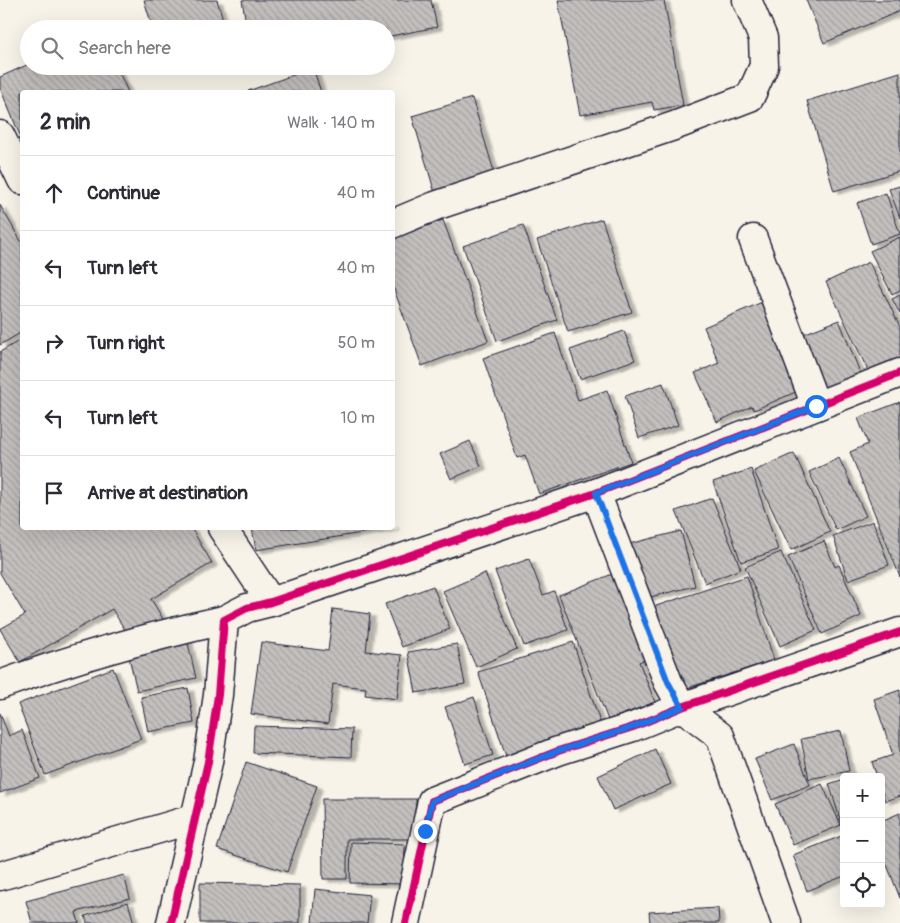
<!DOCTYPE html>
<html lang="en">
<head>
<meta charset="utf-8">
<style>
	:root { --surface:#fff; --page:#f7f7f7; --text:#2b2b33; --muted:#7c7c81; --line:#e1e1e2 }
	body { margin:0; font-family:Pangolin,sans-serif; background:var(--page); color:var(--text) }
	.controls { position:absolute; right:15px; bottom:15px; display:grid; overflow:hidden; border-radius:5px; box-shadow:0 5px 20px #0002 }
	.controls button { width:45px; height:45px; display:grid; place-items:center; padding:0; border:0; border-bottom:1px solid var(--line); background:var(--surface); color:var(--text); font:25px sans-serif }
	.stop { position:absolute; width:15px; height:15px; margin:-11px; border:4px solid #1a73e8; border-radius:50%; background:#fff }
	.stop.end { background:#1a73e8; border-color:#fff; box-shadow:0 1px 5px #0008 }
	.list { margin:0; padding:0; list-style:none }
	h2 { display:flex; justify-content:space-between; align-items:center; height:65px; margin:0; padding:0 20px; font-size:21px }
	h2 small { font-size:16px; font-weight:400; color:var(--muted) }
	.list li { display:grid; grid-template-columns:32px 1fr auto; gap:15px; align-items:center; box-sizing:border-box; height:75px; padding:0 20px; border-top:1px solid var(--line) }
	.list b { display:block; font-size:19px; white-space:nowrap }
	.list em { font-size:16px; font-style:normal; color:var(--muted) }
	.icon { flex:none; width:28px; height:28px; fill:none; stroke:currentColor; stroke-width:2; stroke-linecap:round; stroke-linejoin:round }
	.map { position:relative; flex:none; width:900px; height:923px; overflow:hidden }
	.search { position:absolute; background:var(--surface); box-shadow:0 5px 20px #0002; left:20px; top:20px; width:375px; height:55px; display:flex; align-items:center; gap:12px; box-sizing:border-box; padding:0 18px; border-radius:28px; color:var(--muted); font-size:19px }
	.panel { position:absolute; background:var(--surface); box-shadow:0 5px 20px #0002; left:20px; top:90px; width:375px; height:440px; border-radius:5px }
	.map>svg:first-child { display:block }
	.building { fill:url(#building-back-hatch); stroke:#22223b; filter:url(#shadow) }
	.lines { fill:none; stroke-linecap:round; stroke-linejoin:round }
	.minor-casing { stroke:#22223b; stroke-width:31 }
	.minor { stroke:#f7f3e8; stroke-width:28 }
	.cycleway-casing { stroke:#f7f3e8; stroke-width:11 }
	.cycleway { stroke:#d6006c; stroke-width:8 }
	.route { stroke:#1a73e8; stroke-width:6 }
</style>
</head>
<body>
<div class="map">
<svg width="900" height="923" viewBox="0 0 900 923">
	<defs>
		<pattern id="building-back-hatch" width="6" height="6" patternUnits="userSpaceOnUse" patternTransform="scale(1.25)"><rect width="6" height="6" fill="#c2bfbd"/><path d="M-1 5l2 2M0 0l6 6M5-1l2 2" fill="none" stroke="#a6a4a3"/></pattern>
		<filter id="shadow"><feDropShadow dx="5.5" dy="3" stdDeviation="1" flood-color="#0004"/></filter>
	</defs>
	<rect width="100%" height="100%" fill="#f7f3e8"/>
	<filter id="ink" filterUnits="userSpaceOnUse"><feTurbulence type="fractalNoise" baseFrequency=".02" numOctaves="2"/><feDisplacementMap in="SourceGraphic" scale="10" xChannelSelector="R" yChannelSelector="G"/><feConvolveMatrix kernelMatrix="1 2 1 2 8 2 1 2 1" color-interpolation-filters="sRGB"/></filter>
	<g filter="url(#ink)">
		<g class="building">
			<path d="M 144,0 L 217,0 L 226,29 L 153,29 Z"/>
			<path d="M 242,0 L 431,0 L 437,27 L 386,37 L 386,29 L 247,29 Z"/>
			<path d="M 558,0 L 664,0 L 683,105 L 654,110 L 652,102 L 580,115 Z"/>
			<path d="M 806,0 L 900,0 L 900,11 L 824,43 Z"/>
			<path d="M 29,64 L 29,66 L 116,66 L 128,92 L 22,92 L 22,140 L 0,88 L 0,77 Z"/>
			<path d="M 313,68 L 321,92 L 248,92 L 248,91 Z"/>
			<path d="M 900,72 L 900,171 L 834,191 L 807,101 Z"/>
			<path d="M 472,98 L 495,175 L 435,193 L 412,116 Z"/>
			<path d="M 900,186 L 900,218 L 889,189 Z"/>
			<path d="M 886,193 L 900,234 L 871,244 L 857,203 Z"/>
			<path d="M 0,205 L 22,243 L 22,332 L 0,345 Z"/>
			<path d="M 602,219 L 632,312 L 568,332 L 537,240 Z"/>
			<path d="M 443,220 L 488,341 L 422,366 L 392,284 L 392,239 Z"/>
			<path d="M 523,225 L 557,320 L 497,341 L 463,246 Z"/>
			<path d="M 900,237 L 900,290 L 892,294 L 870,251 Z"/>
			<path d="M 869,262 L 900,327 L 900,358 L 869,373 L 826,282 Z"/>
			<path d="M 900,295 L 900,314 L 892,299 Z"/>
			<path d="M 767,300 L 805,388 L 754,410 L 752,406 L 717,422 L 695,373 L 719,363 L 704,327 Z"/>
			<path d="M 839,320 L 861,375 L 821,391 L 798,336 Z"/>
			<path d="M 624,331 L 635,360 L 580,379 L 570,350 Z"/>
			<path d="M 555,333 L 578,400 L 607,390 L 631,462 L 539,494 L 525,455 L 517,458 L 483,358 Z"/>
			<path d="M 22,339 L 22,528 L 191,528 L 212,563 L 151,599 L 163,619 L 130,638 L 112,609 L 20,662 L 0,629 L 25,615 L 0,573 L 0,352 Z"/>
			<path d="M 663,383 L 678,425 L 639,438 L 625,396 Z"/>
			<path d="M 900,402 L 900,577 L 850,452 L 868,444 L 858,418 Z"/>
			<path d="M 470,441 L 481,466 L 451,479 L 440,454 Z"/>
			<path d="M 794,453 L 830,532 L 791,550 L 754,471 Z"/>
			<path d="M 839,458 L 866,516 L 836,530 L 809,472 Z"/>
			<path d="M 751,469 L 778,550 L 741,562 L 713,482 Z"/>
			<path d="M 712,498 L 741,569 L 705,583 L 676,511 Z"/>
			<path d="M 873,521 L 889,565 L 848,580 L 833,536 Z"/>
			<path d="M 392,524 L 393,528 L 256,550 L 252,528 L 392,528 Z"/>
			<path d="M 681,531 L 695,586 L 642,599 L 629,544 Z"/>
			<path d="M 824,541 L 835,567 L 839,565 L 861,616 L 822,634 L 788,557 Z"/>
			<path d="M 781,552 L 816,630 L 780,646 L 745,567 Z"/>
			<path d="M 529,559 L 543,595 L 554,591 L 568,630 L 524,646 L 495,571 Z"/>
			<path d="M 485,573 L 517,649 L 476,667 L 443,591 Z"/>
			<path d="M 615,573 L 648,658 L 639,662 L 655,702 L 608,720 L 559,595 Z"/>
			<path d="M 747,576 L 774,660 L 681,690 L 653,607 Z"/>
			<path d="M 433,586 L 450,629 L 402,647 L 385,604 Z"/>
			<path d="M 333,609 L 370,614 L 366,651 L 402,655 L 397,699 L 365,695 L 366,688 L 333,684 L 328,724 L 251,714 L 261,642 L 328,651 Z"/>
			<path d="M 187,639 L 196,678 L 137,691 L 128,653 Z"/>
			<path d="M 573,642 L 602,728 L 507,759 L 478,672 Z"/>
			<path d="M 457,644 L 465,684 L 416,693 L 408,652 Z"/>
			<path d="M 113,668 L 141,739 L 45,775 L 18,704 Z"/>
			<path d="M 188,688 L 194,723 L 148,732 L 141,697 Z"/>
			<path d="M 900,690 L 900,796 L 885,801 L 881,789 L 881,777 L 877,777 L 872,762 L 893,755 L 874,699 Z"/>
			<path d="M 474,697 L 493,755 L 465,764 L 445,707 Z"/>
			<path d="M 0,713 L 9,736 L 22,730 L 40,778 L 0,793 Z"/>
			<path d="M 254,726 L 352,729 L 351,757 L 253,753 Z"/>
			<path d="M 841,731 L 849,771 L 809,779 L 801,739 Z"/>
			<path d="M 794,744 L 810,785 L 772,800 L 755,759 Z"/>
			<path d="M 655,749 L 671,784 L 613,810 L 598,776 Z"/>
			<path d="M 246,762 L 317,786 L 287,872 L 217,849 Z"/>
			<path d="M 844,779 L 844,821 L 841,822 L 829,784 Z"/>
			<path d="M 822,784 L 841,825 L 793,845 L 775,804 Z"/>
			<path d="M 322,799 L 416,799 L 416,839 L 347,839 L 347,879 L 323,879 Z"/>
			<path d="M 900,813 L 900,898 L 885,860 L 881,862 L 881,821 Z"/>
			<path d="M 844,835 L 844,876 L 807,891 L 793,855 Z"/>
			<path d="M 351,842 L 405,844 L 404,884 L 350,883 Z"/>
			<path d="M 124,875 L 130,898 L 76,912 L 79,923 L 32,923 L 26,901 Z"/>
			<path d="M 200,883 L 300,885 L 300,923 L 200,923 Z"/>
			<path d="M 315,889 L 370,895 L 367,923 L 312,923 Z"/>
			<path d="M 128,902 L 134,923 L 87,923 L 85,916 Z"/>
			<path d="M 718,908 L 719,923 L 650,923 L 649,912 Z"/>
		</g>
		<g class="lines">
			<g class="minor-casing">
				<g id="minor">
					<path d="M 0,135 L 22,180"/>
					<path d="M 392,224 L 435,206 L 674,126 L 750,97 L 764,66 L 763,38 L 747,0"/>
					<path d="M 753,239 L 816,406"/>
					<path d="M 596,493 L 668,682 L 682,707 L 720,736 L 786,923"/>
					<path d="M 222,528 L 271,602"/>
					<path d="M 0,685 C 73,658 148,637 224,620"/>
					<path d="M 0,876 L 196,818"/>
					<path d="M 171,923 L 208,762 L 218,695 L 224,620 L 247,608 L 271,602 L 596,493 L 900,373"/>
					<path d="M 406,923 L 432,801 L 558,751 L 633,727 L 682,707 L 900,632"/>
				</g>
			</g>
			<use href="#minor" class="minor"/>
			<g class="cycleway-casing">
				<g id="cycleway">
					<path d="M 171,923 L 208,762 L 218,695 L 224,620 L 247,608 L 271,602 L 596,493 L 900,373"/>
					<path d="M 406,923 L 432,801 L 558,751 L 633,727 L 682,707 L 900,632"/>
				</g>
			</g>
			<use href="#cycleway" class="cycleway"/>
		</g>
	</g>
	<g class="lines" filter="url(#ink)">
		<path class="route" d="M 425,831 L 432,801 L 558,751 L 633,727 L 682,707 L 668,682 L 596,493 L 816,406"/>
	</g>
</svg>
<div class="controls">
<button>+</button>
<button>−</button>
<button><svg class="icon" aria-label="locate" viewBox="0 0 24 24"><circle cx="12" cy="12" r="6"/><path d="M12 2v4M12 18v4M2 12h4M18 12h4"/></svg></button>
</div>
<div class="stop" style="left:816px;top:406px"></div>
<div class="stop end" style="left:425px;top:831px"></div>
<div class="search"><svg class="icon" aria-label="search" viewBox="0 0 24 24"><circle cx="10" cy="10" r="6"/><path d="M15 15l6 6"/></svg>Search here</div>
<section class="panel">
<h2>2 min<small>Walk · 140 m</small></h2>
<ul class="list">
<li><svg class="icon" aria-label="ahead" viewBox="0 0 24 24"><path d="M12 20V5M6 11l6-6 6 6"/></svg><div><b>Continue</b></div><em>40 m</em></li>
<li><svg class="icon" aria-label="left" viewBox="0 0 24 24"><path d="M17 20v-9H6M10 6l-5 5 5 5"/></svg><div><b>Turn left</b></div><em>40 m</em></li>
<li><svg class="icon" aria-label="right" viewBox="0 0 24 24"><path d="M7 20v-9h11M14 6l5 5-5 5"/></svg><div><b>Turn right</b></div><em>50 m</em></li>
<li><svg class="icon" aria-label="left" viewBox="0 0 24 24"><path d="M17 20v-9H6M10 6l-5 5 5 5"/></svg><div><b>Turn left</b></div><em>10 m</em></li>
<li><svg class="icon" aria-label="arrive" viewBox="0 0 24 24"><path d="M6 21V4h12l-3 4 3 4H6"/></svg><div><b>Arrive at destination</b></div></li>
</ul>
</section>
</div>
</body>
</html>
